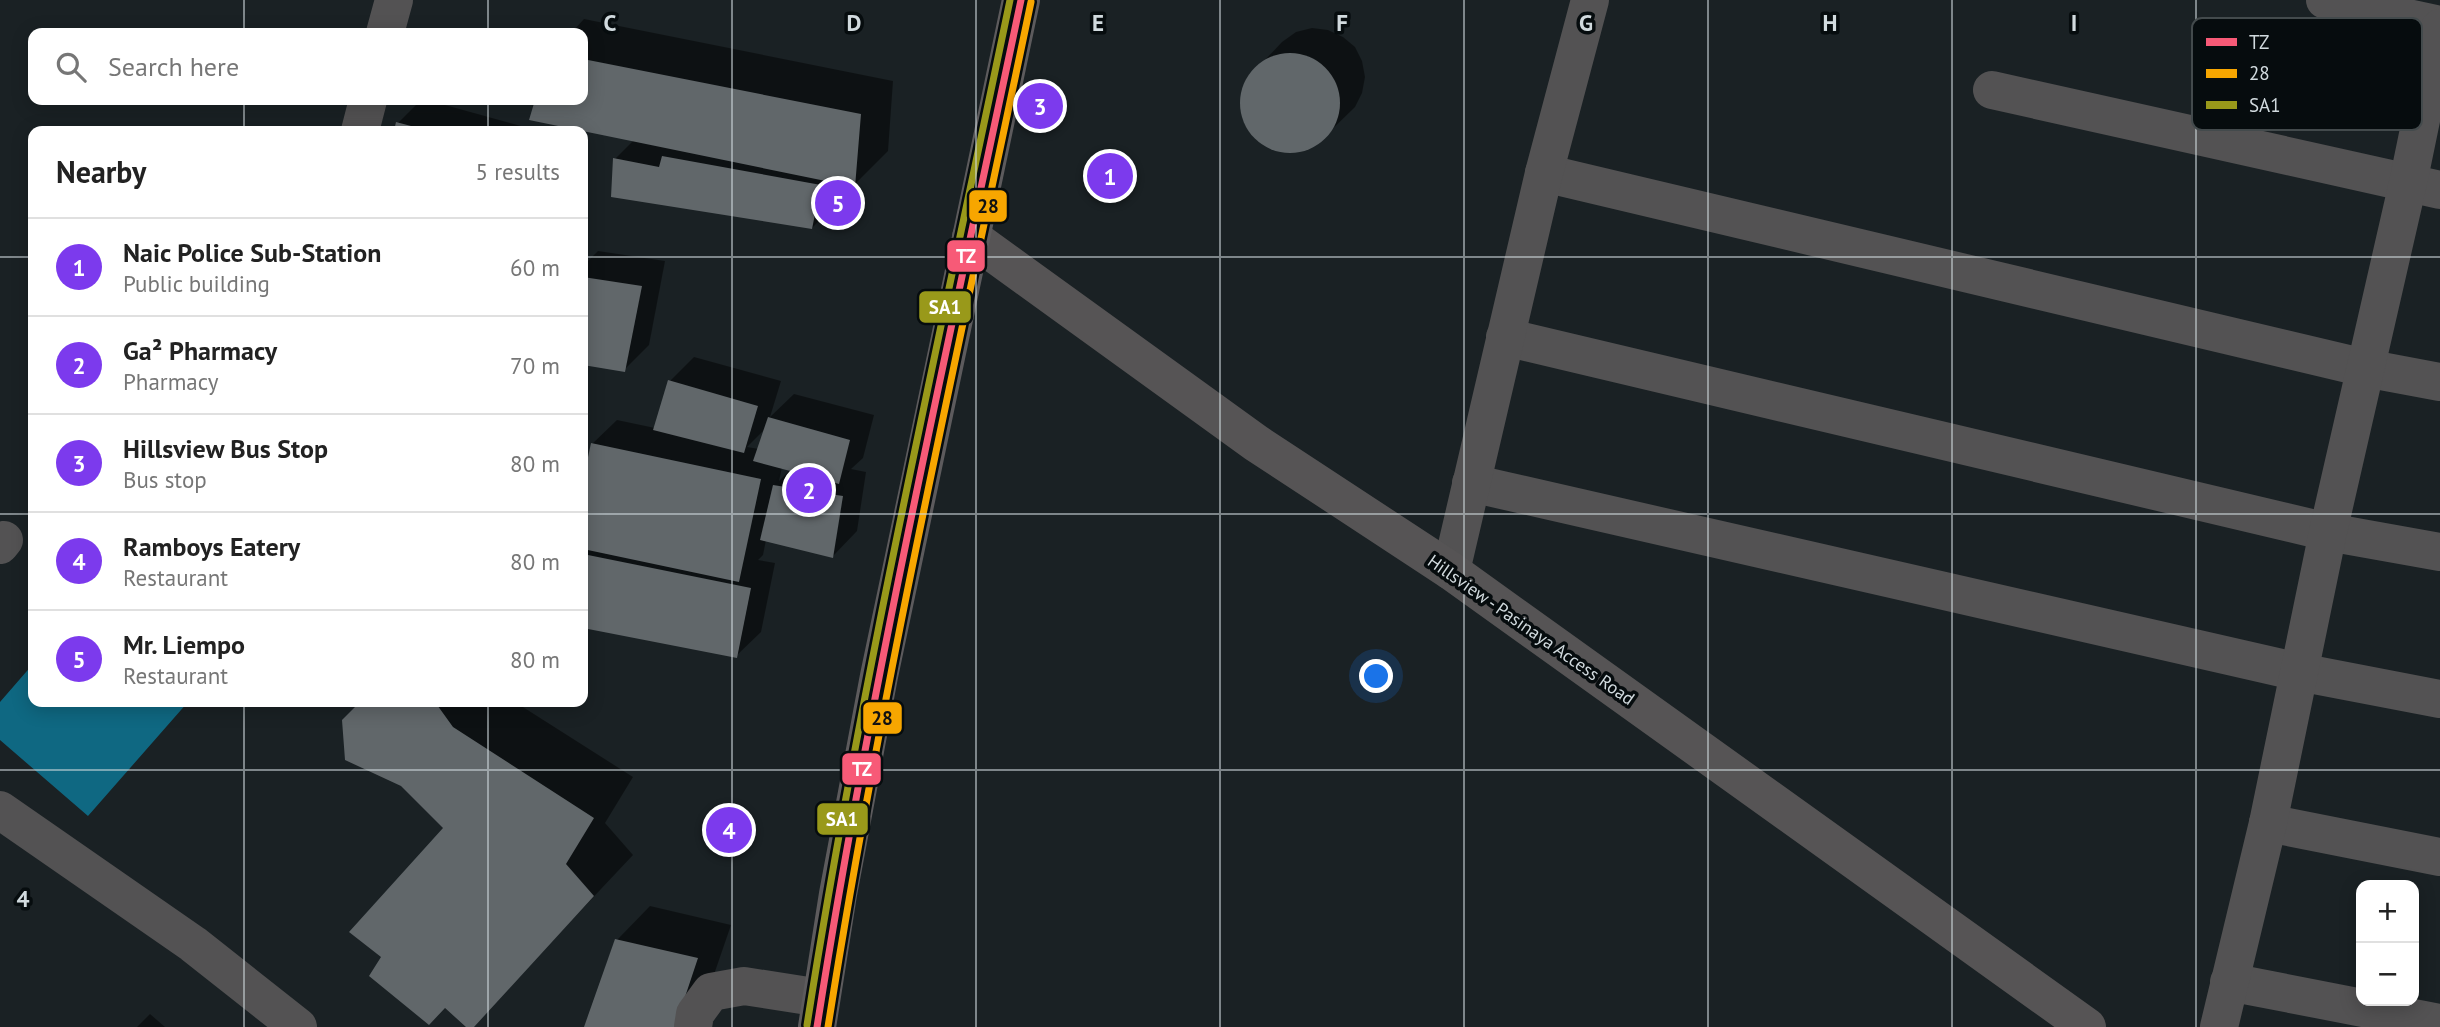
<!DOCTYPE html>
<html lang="en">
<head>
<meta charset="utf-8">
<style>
	:root { --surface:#fff; --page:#f2f2f2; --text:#222; --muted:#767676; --line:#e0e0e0; --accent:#7c3aed }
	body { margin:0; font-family:"PT Sans",sans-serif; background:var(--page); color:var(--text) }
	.controls { position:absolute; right:21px; bottom:21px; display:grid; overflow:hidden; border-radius:14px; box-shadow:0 4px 18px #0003 }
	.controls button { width:63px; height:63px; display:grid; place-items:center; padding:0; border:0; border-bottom:2px solid var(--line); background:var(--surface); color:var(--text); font:35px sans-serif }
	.you { position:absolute; left:1377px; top:677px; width:24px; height:24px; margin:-18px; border:5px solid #fff; border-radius:50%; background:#1a73e8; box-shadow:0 0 0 10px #1a73e833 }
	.badge { display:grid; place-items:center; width:46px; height:46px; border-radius:50%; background:var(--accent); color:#fff; font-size:23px; font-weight:700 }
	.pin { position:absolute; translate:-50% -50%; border:4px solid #fff; box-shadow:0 2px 7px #0006 }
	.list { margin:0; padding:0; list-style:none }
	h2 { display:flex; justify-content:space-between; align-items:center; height:91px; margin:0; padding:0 28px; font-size:30px }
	h2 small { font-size:23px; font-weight:400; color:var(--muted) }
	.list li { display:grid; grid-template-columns:46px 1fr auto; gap:21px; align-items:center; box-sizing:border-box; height:98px; padding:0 28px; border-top:2px solid var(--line) }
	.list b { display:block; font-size:26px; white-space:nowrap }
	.list p { margin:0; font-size:23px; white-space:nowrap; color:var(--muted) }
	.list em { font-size:23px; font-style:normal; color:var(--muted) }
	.icon { flex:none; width:38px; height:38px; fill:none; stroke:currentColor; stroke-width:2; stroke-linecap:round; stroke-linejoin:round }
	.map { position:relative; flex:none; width:2440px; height:1027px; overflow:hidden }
	.search { position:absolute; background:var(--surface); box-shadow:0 4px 18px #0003; left:28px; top:28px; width:560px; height:77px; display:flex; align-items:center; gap:18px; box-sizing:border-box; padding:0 24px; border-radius:14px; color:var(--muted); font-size:26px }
	.panel { position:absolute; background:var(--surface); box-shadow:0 4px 18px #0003; left:28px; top:126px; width:560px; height:581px; border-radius:14px }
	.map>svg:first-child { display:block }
	.water { fill:#0f6882 }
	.shadow { fill:#0007; fill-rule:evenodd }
	.building { fill:#61676a }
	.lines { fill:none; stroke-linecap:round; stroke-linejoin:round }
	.street { stroke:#535253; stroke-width:38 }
	.secondary { stroke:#565455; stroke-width:38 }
	.primary { stroke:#5d5b5d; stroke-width:38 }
	.bus-1-casing { stroke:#060c0e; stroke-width:12 }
	.bus-2-casing { stroke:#060c0e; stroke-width:12 }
	.bus-3-casing { stroke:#060c0e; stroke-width:12 }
	.bus-1 { stroke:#f75a77; stroke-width:7 }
	.bus-2 { stroke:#f7a600; stroke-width:7 }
	.bus-3 { stroke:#99991a; stroke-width:7 }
	.grid { fill:none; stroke:#d1dade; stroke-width:2; stroke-opacity:0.55 }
	.labels { text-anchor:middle; stroke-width:7; stroke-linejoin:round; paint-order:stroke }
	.street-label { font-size:18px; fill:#d1dade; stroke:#060c0e }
	.key { fill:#060c0e; stroke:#434a4c; stroke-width:2 }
	.key-label { font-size:19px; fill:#d1dade }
	.grid-label { font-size:23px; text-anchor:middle; font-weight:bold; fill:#d1dade; stroke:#060c0e; stroke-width:7; stroke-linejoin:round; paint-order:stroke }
	.line-badge { stroke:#060c0e; stroke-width:2.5 }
	.badge-label { font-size:19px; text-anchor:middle; font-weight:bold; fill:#fff }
	.pale-badge-label { font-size:19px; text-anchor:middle; font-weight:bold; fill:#111 }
</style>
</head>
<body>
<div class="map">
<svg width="2440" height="1027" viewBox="0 0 2440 1027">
	<rect width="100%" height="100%" fill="#1a2124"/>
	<path class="water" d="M 33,664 L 33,702 L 188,702 L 88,816 L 0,740 L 0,702 Z"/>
	<g class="shadow">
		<path d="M 584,19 L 893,81 L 888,151 L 854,185 L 840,182 L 836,203 L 812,228 L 615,159 L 634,140 L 531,119 L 537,100 L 583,100 L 583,33 L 571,33 Z"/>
		<path d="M 1312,28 L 1328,30 L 1343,37 L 1355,47 L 1362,61 L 1365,77 L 1362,93 L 1355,107 L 1317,144 L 1303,150 L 1287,152 L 1271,148 L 1257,140 L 1247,127 L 1242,112 L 1242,95 L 1246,80 L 1282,42 L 1296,32 Z"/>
		<path d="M 421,100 L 427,100 L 539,131 L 395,131 L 398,123 Z"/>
		<path d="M 598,251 L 665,261 L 649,345 L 624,370 L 583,363 L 583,266 Z"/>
		<path d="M 694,357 L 781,381 L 770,417 L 794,394 L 874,415 L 863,458 L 851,469 L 866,472 L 857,531 L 833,556 L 766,540 L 763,555 L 758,560 L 775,563 L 761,632 L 736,656 L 583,626 L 583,489 L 592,444 L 617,420 L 655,428 L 670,381 ZM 766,428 L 759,449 L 747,447 ZM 782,467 L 791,469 L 779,481 Z"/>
		<path d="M 363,702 L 515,702 L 633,777 L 605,823 L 633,855 L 471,1027 L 468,1027 L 383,957 L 446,828 L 344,721 Z"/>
		<path d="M 650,906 L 731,925 L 696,1027 L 586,1027 L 617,940 Z"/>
		<path d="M 150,1014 L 165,1027 L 137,1027 Z"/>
	</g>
	<g class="building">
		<circle cx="1290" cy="103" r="50"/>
		<path d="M 583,59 L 861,114 L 855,187 L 529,120 L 535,100 L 583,100 Z"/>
		<path d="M 396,122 L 426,130 L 426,131 L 394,131 Z"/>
		<path d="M 662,156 L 821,185 L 812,229 L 611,197 L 613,158 L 659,167 Z"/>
		<path d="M 583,277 L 642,286 L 625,372 L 583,365 Z"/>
		<path d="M 668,380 L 758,406 L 744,453 L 653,430 Z"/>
		<path d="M 768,417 L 850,440 L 839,484 L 753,461 Z"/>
		<path d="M 591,443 L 761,479 L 739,582 L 583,549 L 583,481 Z"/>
		<path d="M 773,485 L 843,496 L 833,558 L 760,540 Z"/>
		<path d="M 583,554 L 751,588 L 737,658 L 583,628 Z"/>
		<path d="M 360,702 L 435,702 L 453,727 L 594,818 L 566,864 L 594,896 L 474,1027 L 466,1027 L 445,1008 L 429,1025 L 369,976 L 381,957 L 349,932 L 443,828 L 401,786 L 345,760 L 342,720 Z"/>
		<path d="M 615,939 L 698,958 L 675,1027 L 584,1027 Z"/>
	</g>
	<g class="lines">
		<g class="street">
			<path d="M 2325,0 L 2440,25"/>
			<path d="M 385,33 L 394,0"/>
			<path d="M 1992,90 L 2440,190"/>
			<path d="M 360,131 L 368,100"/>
			<path d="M 1544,173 L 2365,368 L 2440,382"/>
			<path d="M 1505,337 L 2328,532 L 2440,552"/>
			<path d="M 1471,483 L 2299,672 L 2440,699"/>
			<path d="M 0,545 L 4,540"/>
			<path d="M 1451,571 L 1544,173 L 1590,0"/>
			<path d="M 0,810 L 193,944 L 298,1027"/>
			<path d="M 2268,823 L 2440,857"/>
			<path d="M 2229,982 L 2440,1023"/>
			<path d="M 693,1027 L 695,1014 L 711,992 L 744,986 L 821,998"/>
			<path d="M 2219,1027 L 2268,823 L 2328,532 L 2408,183 L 2440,28"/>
		</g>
		<path class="secondary" d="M 971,237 L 1256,443 L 1451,571 L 2087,1027"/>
		<path class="primary" d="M 817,1027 L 838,894 L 879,676 L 1021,0"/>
		<g class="bus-1-casing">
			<path id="bus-1" d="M 817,1027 C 871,682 949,342 1021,0"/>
		</g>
		<g class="bus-2-casing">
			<path id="bus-2" d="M 828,1027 C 882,683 960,343 1031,2"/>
		</g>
		<g class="bus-3-casing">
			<path id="bus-3" d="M 807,1025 C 861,681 939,341 1010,0"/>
		</g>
		<use href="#bus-1" class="bus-1"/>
		<use href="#bus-2" class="bus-2"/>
		<use href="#bus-3" class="bus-3"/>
	</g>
	<path class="grid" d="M 244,0 L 244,33M 488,0 L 488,33M 732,0 L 732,1027M 976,0 L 976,1027M 1220,0 L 1220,1027M 1464,0 L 1464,1027M 1708,0 L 1708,1027M 1952,0 L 1952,1027M 2196,0 L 2196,1027M 244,100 L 244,131M 488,100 L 488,131M 0,257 L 33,257M 583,257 L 2440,257M 0,514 L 33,514M 583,514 L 2440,514M 244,702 L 244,1027M 488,702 L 488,1027M 0,770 L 2440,770"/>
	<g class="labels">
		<g class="street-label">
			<text transform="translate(1531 630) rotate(35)" y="6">Hillsview - Pasinaya Access Road</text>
		</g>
	</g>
	<rect x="2192" y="18" width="230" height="112" rx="10" class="key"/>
	<rect x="2206" y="38" width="31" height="8" fill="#f75a77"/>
	<rect x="2206" y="69" width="31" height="9" fill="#f7a600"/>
	<rect x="2206" y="101" width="31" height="8" fill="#99991a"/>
	<g class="key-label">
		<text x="2249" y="49">TZ</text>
		<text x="2249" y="80">28</text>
		<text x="2249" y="112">SA1</text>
	</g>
	<g class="grid-label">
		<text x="610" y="31">C</text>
		<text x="854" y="31">D</text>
		<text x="1098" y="31">E</text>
		<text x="1342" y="31">F</text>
		<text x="1586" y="31">G</text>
		<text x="1830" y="31">H</text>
		<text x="2074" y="31">I</text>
		<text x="23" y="907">4</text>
	</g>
	<g class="line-badge">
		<rect x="968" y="189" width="40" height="34" rx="7" fill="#f7a600"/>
		<rect x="946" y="239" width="40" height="34" rx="7" fill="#f75a77"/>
		<rect x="918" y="290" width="54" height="34" rx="7" fill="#99991a"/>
		<rect x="862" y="701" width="41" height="34" rx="7" fill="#f7a600"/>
		<rect x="841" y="752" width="41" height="34" rx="7" fill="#f75a77"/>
		<rect x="816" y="802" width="53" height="34" rx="7" fill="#99991a"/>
	</g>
	<g class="badge-label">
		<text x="966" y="263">TZ</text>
		<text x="945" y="314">SA1</text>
		<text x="862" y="776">TZ</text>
		<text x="842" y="826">SA1</text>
	</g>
	<g class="pale-badge-label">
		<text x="988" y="213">28</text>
		<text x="882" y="725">28</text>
	</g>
</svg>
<div class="controls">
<button>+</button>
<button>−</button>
</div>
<div class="you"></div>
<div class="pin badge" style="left:1110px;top:176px">1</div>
<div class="pin badge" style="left:809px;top:490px">2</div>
<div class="pin badge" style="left:1040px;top:106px">3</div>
<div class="pin badge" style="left:729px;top:830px">4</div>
<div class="pin badge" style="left:838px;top:203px">5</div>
<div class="search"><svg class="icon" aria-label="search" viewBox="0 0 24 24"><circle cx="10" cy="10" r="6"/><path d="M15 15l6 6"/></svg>Search here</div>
<section class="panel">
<h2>Nearby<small>5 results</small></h2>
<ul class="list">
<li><span class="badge">1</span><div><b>Naic Police Sub-Station</b><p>Public building</p></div><em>60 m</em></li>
<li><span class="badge">2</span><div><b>Ga² Pharmacy</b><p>Pharmacy</p></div><em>70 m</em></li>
<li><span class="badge">3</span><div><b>Hillsview Bus Stop</b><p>Bus stop</p></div><em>80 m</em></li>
<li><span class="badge">4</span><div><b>Ramboys Eatery</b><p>Restaurant</p></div><em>80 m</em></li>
<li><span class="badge">5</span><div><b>Mr. Liempo</b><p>Restaurant</p></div><em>80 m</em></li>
</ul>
</section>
</div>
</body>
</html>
